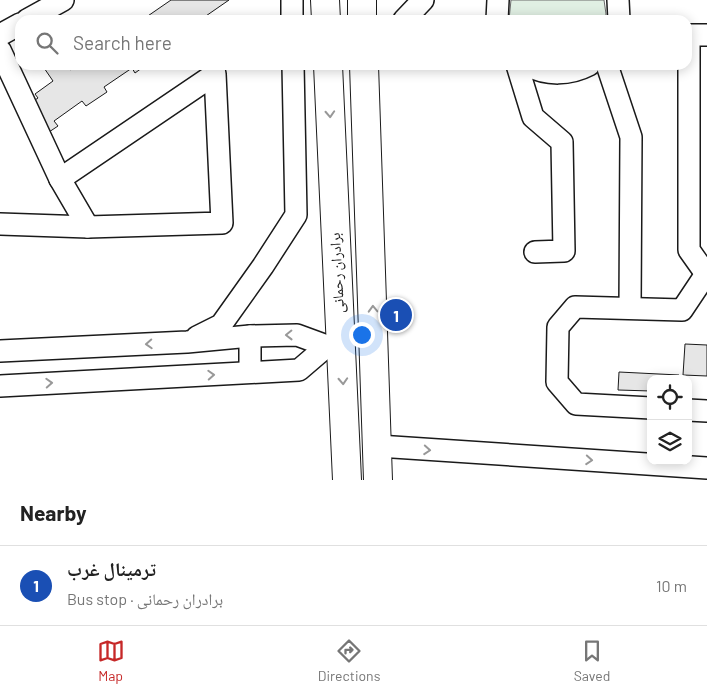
<!DOCTYPE html>
<html lang="en">
<head>
<meta charset="utf-8">
<style>
	:root { --surface:#fff; --page:#f2f2f2; --text:#222; --muted:#767676; --line:#e0e0e0; --accent:#c62828 }
	body { margin:0; font-family:Barlow,"Noto Naskh Arabic",sans-serif; background:var(--page); color:var(--text) }
	.controls { position:absolute; right:15px; bottom:15px; display:grid; overflow:hidden; border-radius:10px; box-shadow:0 2px 12px #0003 }
	.controls button { width:45px; height:45px; display:grid; place-items:center; padding:0; border:0; border-bottom:1px solid var(--line); background:var(--surface); color:var(--text); font:25px sans-serif }
	.you { position:absolute; left:361px; top:334px; width:18px; height:18px; margin:-12px; border:4px solid #fff; border-radius:50%; background:#1a73e8; box-shadow:0 0 0 8px #1a73e833 }
	.badge { display:grid; place-items:center; width:32px; height:32px; border-radius:50%; background:var(--accent); color:#fff; font-size:16px; font-weight:700 }
	.pin { position:absolute; translate:-50% -50%; border:2px solid #fff; box-shadow:0 1px 5px #0006 }
	.list { margin:0; padding:0; list-style:none }
	h2 { display:flex; justify-content:space-between; align-items:center; height:65px; margin:0; padding:0 20px; font-size:21px }
	h2 small { font-size:16px; font-weight:400; color:var(--muted) }
	.list li { display:grid; grid-template-columns:32px 1fr auto; gap:15px; align-items:center; box-sizing:border-box; height:80px; padding:0 20px; border-top:1px solid var(--line) }
	.list b { display:block; font-size:19px; white-space:nowrap }
	.list p { margin:0; font-size:16px; white-space:nowrap; color:var(--muted) }
	.list em { font-size:16px; font-style:normal; color:var(--muted) }
	.icon { flex:none; width:28px; height:28px; fill:none; stroke:currentColor; stroke-width:2; stroke-linecap:round; stroke-linejoin:round }
	.map { position:relative; flex:none; width:707px; height:480px; overflow:hidden }
	.search { position:absolute; background:var(--surface); box-shadow:0 2px 12px #0003; left:15px; right:15px; top:15px; height:55px; display:flex; align-items:center; gap:12px; box-sizing:border-box; padding:0 18px; border-radius:15px; color:var(--muted); font-size:19px }
	.sheet { height:145px; background:var(--surface) }
	nav { display:flex; justify-content:space-around; align-items:center; box-sizing:border-box; height:70px; border-top:1px solid var(--line); background:var(--surface); font-size:14px; color:var(--muted) }
	nav a { display:grid; justify-items:center; gap:2px }
	nav .on { color:var(--accent) }
	.map>svg:first-child { display:block }
	.green { fill:#e0efe3; stroke:#6a6a6a }
	.building { fill:#e6e6e6; stroke:#1a1a1a }
	.lines { fill:none; stroke-linecap:round; stroke-linejoin:round }
	.minor-casing { stroke:#1a1a1a; stroke-width:24 }
	.major-casing { stroke:#1a1a1a; stroke-width:30 }
	.minor { stroke:#fff; stroke-width:21 }
	.major { stroke:#fff; stroke-width:28 }
	.oneway { stroke:#989898 }
	.labels { text-anchor:middle; stroke-width:4; stroke-linejoin:round; paint-order:stroke }
	.street-label { font-size:15px; fill:#1a1a1a; stroke:#fff }
</style>
</head>
<body>
<div class="map">
<svg width="707" height="480" viewBox="0 0 707 480">
	<rect width="100%" height="100%" fill="#fff"/>
	<path class="green" d="M 511,0 L 604,0 L 606,14 L 605,20 L 509,20 Z"/>
	<g class="building">
		<path d="M 171,0 L 229,0 L 203,18 L 205,20 L 142,20 Z"/>
		<path d="M 42,65 L 66,65 L 70,70 L 77,65 L 146,65 L 135,73 L 132,68 L 104,87 L 107,92 L 86,106 L 82,101 L 54,121 L 58,126 L 46,134 L 26,106 L 38,98 L 35,94 L 53,81 Z"/>
		<path d="M 685,344 L 707,345 L 707,376 L 683,375 Z"/>
		<path d="M 619,372 L 679,375 L 678,379 L 651,379 L 651,391 L 618,390 Z"/>
	</g>
	<g class="lines">
		<g class="minor-casing">
			<g id="minor">
				<path d="M 292,0 L 292,20"/>
				<path d="M 618,0 L 619,20"/>
				<path d="M 27,20 L 63,0"/>
				<path d="M 404,20 L 423,0"/>
				<path d="M 497,20 L 498,0"/>
				<path d="M 0,35 L 20,24"/>
				<path d="M 687,35 L 707,35"/>
				<path d="M 689,35 L 689,250 L 706,274"/>
				<path d="M 0,50 L 60,179 L 88,227"/>
				<path d="M 517,65 L 533,117 L 562,142 L 564,251 L 535,252"/>
				<path d="M 527,65 C 547,76 570,75 589,65"/>
				<path d="M 607,65 L 631,137 L 630,308"/>
				<path d="M 0,224 L 88,227 L 222,223 L 215,74 L 60,179"/>
				<path d="M 250,336 L 250,372"/>
				<path d="M 197,337 L 221,325 L 263,266 L 296,215 L 293,65"/>
				<path d="M 0,351 L 187,342 L 250,336 L 297,335 L 327,346 L 341,346"/>
				<path d="M 0,386 L 299,370 L 327,346"/>
				<path d="M 651,408 L 576,404 L 557,382 L 558,327 L 575,307 L 682,310 L 706,274"/>
				<path d="M 688,410 L 707,411"/>
				<path d="M 378,446 L 707,468"/>
			</g>
		</g>
		<g class="major-casing">
			<g id="major">
				<path d="M 325,0 L 326,20"/>
				<path d="M 362,0 L 362,20"/>
				<path d="M 328,65 L 347,480"/>
				<path d="M 364,65 L 378,480"/>
			</g>
		</g>
		<use href="#minor" class="minor"/>
		<use href="#major" class="major"/>
	</g>
	<defs><path id="oneway-chevron" d="M-2-3.5L2.5 0L-2 3.5" fill="none" stroke-width="1.6" stroke-linecap="round" stroke-linejoin="round" transform="scale(1.25)"/></defs>
	<g class="oneway">
		<use href="#oneway-chevron" transform="translate(330 114) rotate(87)"/>
		<use href="#oneway-chevron" transform="translate(373 309) rotate(-92)"/>
		<use href="#oneway-chevron" transform="translate(289 335) rotate(179)"/>
		<use href="#oneway-chevron" transform="translate(149 344) rotate(177)"/>
		<use href="#oneway-chevron" transform="translate(211 375) rotate(-3)"/>
		<use href="#oneway-chevron" transform="translate(343 381) rotate(87)"/>
		<use href="#oneway-chevron" transform="translate(49 383) rotate(-3)"/>
		<use href="#oneway-chevron" transform="translate(427 450) rotate(4)"/>
		<use href="#oneway-chevron" transform="translate(589 460) rotate(4)"/>
	</g>
	<g class="labels">
		<g class="street-label">
			<text transform="translate(337 273) rotate(-93)" y="5">برادران رحمانی</text>
		</g>
	</g>
</svg>
<div class="controls">
<button><svg class="icon" aria-label="locate" viewBox="0 0 24 24"><circle cx="12" cy="12" r="6"/><path d="M12 2v4M12 18v4M2 12h4M18 12h4"/></svg></button>
<button><svg class="icon" aria-label="layers" viewBox="0 0 24 24"><path d="M12 4l9 5-9 5-9-5zM3 14l9 5 9-5"/></svg></button>
</div>
<div class="you"></div>
<div class="pin badge" style="left:396px;top:315px;background:#1a4fb4">1</div>
<div class="search"><svg class="icon" aria-label="search" viewBox="0 0 24 24"><circle cx="10" cy="10" r="6"/><path d="M15 15l6 6"/></svg>Search here</div>
</div>
<section class="sheet">
<h2>Nearby<small></small></h2>
<ul class="list">
<li><span class="badge" style="background:#1a4fb4">1</span><div><b>ترمینال غرب</b><p>Bus stop · برادران رحمانی</p></div><em>10 m</em></li>
</ul>
</section>
<nav>
<a class="on"><svg class="icon" aria-label="map" viewBox="0 0 24 24"><path d="M3 6l6-2 6 2 6-2v14l-6 2-6-2-6 2zM9 4v14M15 6v14"/></svg>Map</a>
<a><svg class="icon" aria-label="directions" viewBox="0 0 24 24"><path d="M12 3l9 9-9 9-9-9zM9 14v-3h6M13 9l2 2-2 2"/></svg>Directions</a>
<a><svg class="icon" aria-label="saved" viewBox="0 0 24 24"><path d="M7 4h10v16l-5-4-5 4z"/></svg>Saved</a>
</nav>
</body>
</html>
